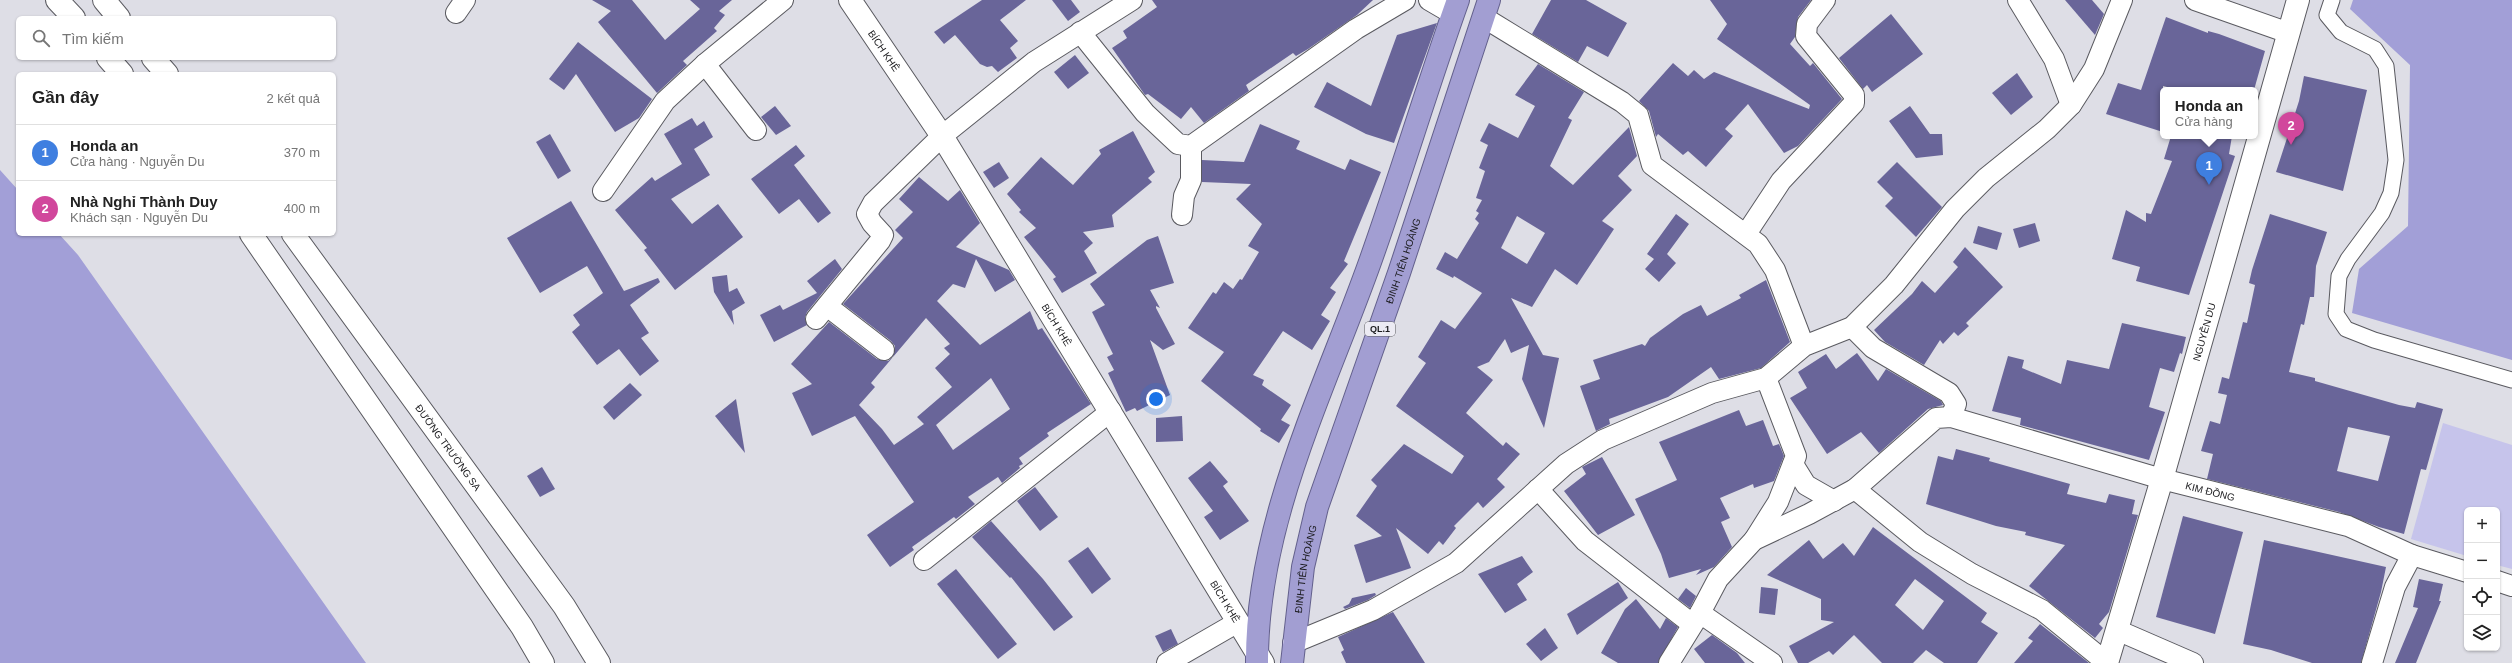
<!DOCTYPE html>
<html lang="vi">
<head>
<meta charset="utf-8">
<style>
	:root { --surface:#fff; --page:#f2f2f2; --text:#222; --muted:#767676; --line:#e0e0e0; --accent:#6f5326 }
	body { margin:0; font-family:Arial,sans-serif; background:var(--page); color:var(--text) }
	.controls { position:absolute; right:12px; bottom:12px; display:grid; overflow:hidden; border-radius:6px; box-shadow:0 1px 3px #0004 }
	.controls button { width:36px; height:36px; display:grid; place-items:center; padding:0; border:0; border-bottom:1px solid var(--line); background:var(--surface); color:var(--text); font:20px sans-serif }
	.you { position:absolute; left:1156px; top:399px; width:14px; height:14px; margin:-10px; border:3px solid #fff; border-radius:50%; background:#1a73e8; box-shadow:0 0 0 6px #1a73e833 }
	.badge { display:grid; place-items:center; width:26px; height:26px; border-radius:50%; background:var(--accent); color:#fff; font-size:13px; font-weight:700 }
	.pin { position:absolute; translate:-50% -33px; filter:drop-shadow(0 1px 2px #0008) }
	.pin::after { content:''; position:absolute; top:21px; width:14px; height:12px; background:inherit; clip-path:polygon(0 0,100% 0,50% 100%) }
	.popup { position:absolute; left:2160px; top:87px; width:98px; height:52px; box-sizing:border-box; display:grid; place-content:center; border-radius:6px; background:var(--surface); filter:drop-shadow(0 1px 3px #0005); font-size:13px; white-space:nowrap; color:var(--muted) }
	.popup b { font-size:15px; color:var(--text) }
	.popup::after { content:''; position:absolute; left:50%; top:100%; margin-left:-8px; border:8px solid transparent; border-top-color:var(--surface) }
	.list { margin:0; padding:0; list-style:none }
	h2 { display:flex; justify-content:space-between; align-items:center; height:52px; margin:0; padding:0 16px; font-size:17px }
	h2 small { font-size:13px; font-weight:400; color:var(--muted) }
	.list li { display:grid; grid-template-columns:26px 1fr auto; gap:12px; align-items:center; box-sizing:border-box; height:56px; padding:0 16px; border-top:1px solid var(--line) }
	.list b { display:block; font-size:15px; white-space:nowrap }
	.list p { margin:0; font-size:13px; white-space:nowrap; color:var(--muted) }
	.list em { font-size:13px; font-style:normal; color:var(--muted) }
	.icon { flex:none; width:22px; height:22px; fill:none; stroke:currentColor; stroke-width:2; stroke-linecap:round; stroke-linejoin:round }
	.map { position:relative; flex:none; width:2512px; height:663px; overflow:hidden }
	.search { position:absolute; background:var(--surface); box-shadow:0 1px 3px #0004; left:16px; top:16px; width:320px; height:44px; display:flex; align-items:center; gap:10px; box-sizing:border-box; padding:0 14px; border-radius:6px; color:var(--muted); font-size:15px }
	.panel { position:absolute; background:var(--surface); box-shadow:0 1px 3px #0004; left:16px; top:72px; width:320px; height:164px; border-radius:6px }
	.map>svg:first-child { display:block }
	.green { fill:#c6c4eb }
	.water { fill:#a29fd7 }
	.building { fill:#696599; fill-rule:evenodd }
	.lines { fill:none; stroke-linecap:round; stroke-linejoin:round }
	.pedestrian-casing { stroke:#5a5a60; stroke-width:17 }
	.minor-casing { stroke:#5a5a60; stroke-width:22 }
	.tertiary-casing { stroke:#5a5a60; stroke-width:24 }
	.secondary-casing { stroke:#5a5a60; stroke-width:24 }
	.trunk-casing { stroke:#63608c; stroke-width:24 }
	.pedestrian { stroke:#fff; stroke-width:15 }
	.minor { stroke:#fff; stroke-width:20 }
	.tertiary { stroke:#fff; stroke-width:22 }
	.secondary { stroke:#fff; stroke-width:22 }
	.trunk { stroke:#a29ed2; stroke-width:22 }
	.labels { text-anchor:middle; stroke-width:3; stroke-linejoin:round; paint-order:stroke }
	.shield { fill:#ecebf3; stroke:#59595d; stroke-width:1 }
	.shield-label { font-size:9px; font-weight:bold; fill:#1a1a1d }
	.street-label { font-size:10px; fill:#1a1a1d; stroke:#ecebf3 }
</style>
</head>
<body>
<div class="map">
<svg width="2512" height="663" viewBox="0 0 2512 663">
	<rect width="100%" height="100%" fill="#dedee6"/>
	<path class="green" d="M 2443,423 L 2512,445 L 2512,569 L 2497,565 L 2497,510 L 2467,510 L 2467,556 L 2411,539 Z"/>
	<g class="water">
		<path d="M 2353,0 L 2512,0 L 2512,360 L 2352,313 L 2359,269 L 2408,226 L 2410,65 L 2350,9 Z"/>
		<path d="M 0,170 L 18,190 L 18,234 L 59,234 L 78,255 L 366,663 L 0,663 Z"/>
	</g>
	<g class="building">
		<path d="M 592,0 L 632,0 L 665,40 L 700,9 L 690,0 L 732,0 L 719,11 L 725,15 L 714,28 L 717,31 L 683,61 L 687,65 L 657,93 L 598,22 L 611,11 Z"/>
		<path d="M 982,0 L 1026,0 L 1000,20 L 1018,41 L 1010,48 L 1017,58 L 998,72 L 992,66 L 987,67 L 980,64 L 955,35 L 944,44 L 934,32 Z"/>
		<path d="M 1052,0 L 1071,0 L 1080,12 L 1068,21 Z"/>
		<path d="M 1152,0 L 1373,0 L 1357,15 L 1308,49 L 1296,56 L 1293,53 L 1268,70 L 1246,85 L 1249,91 L 1204,123 L 1191,107 L 1181,119 L 1148,94 L 1145,95 L 1112,48 L 1127,38 L 1123,31 L 1157,7 Z"/>
		<path d="M 1551,0 L 1586,0 L 1627,23 L 1608,57 L 1587,46 L 1578,62 L 1532,34 Z"/>
		<path d="M 1710,0 L 1811,0 L 1798,17 L 1795,37 L 1790,44 L 1810,66 L 1813,63 L 1842,99 L 1798,146 L 1784,153 L 1748,104 L 1725,129 L 1733,136 L 1706,167 L 1688,151 L 1683,155 L 1658,134 L 1656,137 L 1649,111 L 1639,101 L 1673,63 L 1688,76 L 1694,70 L 1704,79 L 1714,72 L 1809,109 L 1810,105 L 1717,39 L 1727,24 Z"/>
		<path d="M 2065,0 L 2092,0 L 2104,14 L 2095,35 Z"/>
		<path d="M 1891,14 L 1923,54 L 1872,92 L 1867,85 L 1863,89 L 1839,58 Z"/>
		<path d="M 2166,17 L 2208,33 L 2208,31 L 2219,34 L 2265,51 L 2254,90 L 2179,90 L 2163,86 L 2163,132 L 2106,114 L 2118,83 L 2141,90 Z"/>
		<path d="M 1437,23 L 1394,143 L 1366,134 L 1314,107 L 1327,82 L 1371,106 L 1397,35 Z"/>
		<path d="M 578,42 L 652,99 L 639,118 L 615,132 L 576,74 L 564,90 L 549,79 Z"/>
		<path d="M 1075,55 L 1089,73 L 1068,89 L 1054,72 Z"/>
		<path d="M 1538,64 L 1584,92 L 1568,118 L 1572,120 L 1550,166 L 1573,185 L 1629,127 L 1637,156 L 1618,176 L 1632,190 L 1602,221 L 1614,229 L 1577,285 L 1555,269 L 1532,307 L 1511,298 L 1543,355 L 1559,358 L 1544,428 L 1522,379 L 1529,345 L 1511,353 L 1505,339 L 1489,362 L 1477,367 L 1493,380 L 1466,413 L 1503,446 L 1506,442 L 1520,454 L 1497,479 L 1505,487 L 1483,508 L 1478,502 L 1454,526 L 1456,528 L 1443,545 L 1439,541 L 1428,554 L 1396,528 L 1411,568 L 1366,583 L 1354,545 L 1382,536 L 1356,516 L 1377,486 L 1371,480 L 1404,444 L 1452,474 L 1464,456 L 1396,406 L 1426,363 L 1418,357 L 1441,320 L 1455,329 L 1482,293 L 1454,276 L 1453,278 L 1436,269 L 1445,252 L 1457,259 L 1479,223 L 1475,219 L 1479,213 L 1476,211 L 1482,200 L 1476,198 L 1485,171 L 1479,168 L 1488,145 L 1480,141 L 1489,123 L 1518,138 L 1535,106 L 1515,95 ZM 1517,216 L 1545,233 L 1527,264 L 1501,248 Z"/>
		<path d="M 2017,73 L 2033,97 L 2011,115 L 1992,93 Z"/>
		<path d="M 2304,76 L 2367,90 L 2343,191 L 2276,172 L 2299,101 Z"/>
		<path d="M 775,106 L 791,126 L 776,135 L 761,117 Z"/>
		<path d="M 1910,106 L 1930,134 L 1942,134 L 1943,155 L 1916,158 L 1889,121 Z"/>
		<path d="M 692,118 L 697,126 L 704,121 L 713,137 L 694,149 L 710,175 L 671,199 L 692,224 L 718,204 L 743,237 L 675,290 L 644,250 L 647,248 L 615,210 L 652,177 L 655,181 L 682,164 L 664,134 Z"/>
		<path d="M 1260,124 L 1300,141 L 1296,149 L 1345,170 L 1350,159 L 1381,172 L 1344,261 L 1348,264 L 1330,288 L 1336,292 L 1321,315 L 1330,321 L 1312,350 L 1283,331 L 1253,375 L 1264,380 L 1262,385 L 1291,405 L 1281,420 L 1290,425 L 1279,443 L 1260,431 L 1261,429 L 1201,381 L 1224,352 L 1188,328 L 1213,292 L 1216,294 L 1224,282 L 1233,289 L 1240,279 L 1242,280 L 1259,252 L 1248,246 L 1262,224 L 1236,199 L 1251,184 L 1202,182 L 1202,160 L 1244,162 Z"/>
		<path d="M 1133,131 L 1155,172 L 1148,178 L 1152,182 L 1112,215 L 1114,227 L 1083,232 L 1093,243 L 1084,251 L 1097,273 L 1062,293 L 1053,279 L 1056,277 L 1024,237 L 1036,228 L 1019,212 L 1021,210 L 1007,194 L 1041,157 L 1073,185 L 1101,154 L 1099,150 Z"/>
		<path d="M 550,134 L 571,171 L 558,179 L 536,142 Z"/>
		<path d="M 2171,136 L 2232,136 L 2229,154 L 2235,156 L 2189,295 L 2136,281 L 2140,267 L 2112,259 L 2126,210 L 2146,222 L 2146,213 L 2151,214 L 2172,161 L 2164,159 Z"/>
		<path d="M 796,145 L 805,156 L 794,165 L 831,213 L 818,223 L 799,199 L 779,214 L 751,179 Z"/>
		<path d="M 999,162 L 1009,178 L 994,188 L 983,172 Z"/>
		<path d="M 1897,162 L 1942,207 L 1916,237 L 1885,206 L 1893,198 L 1877,182 Z"/>
		<path d="M 919,177 L 948,201 L 960,190 L 980,223 L 956,247 L 1009,270 L 1015,280 L 995,292 L 976,259 L 965,288 L 953,284 L 937,301 L 980,345 L 1030,311 L 1038,330 L 1042,328 L 1091,404 L 1047,433 L 1049,436 L 1019,458 L 1023,464 L 1019,466 L 1020,468 L 1002,483 L 998,477 L 968,497 L 975,504 L 956,519 L 954,517 L 912,547 L 914,550 L 890,567 L 867,535 L 914,502 L 855,416 L 812,436 L 792,393 L 812,384 L 791,364 L 829,322 L 877,359 L 888,361 L 893,357 L 895,346 L 891,341 L 843,304 L 903,238 L 895,230 L 913,212 L 899,199 ZM 926,318 L 950,344 L 944,348 L 950,354 L 935,368 L 952,387 L 917,417 L 924,424 L 894,445 L 882,429 L 859,405 L 875,387 L 871,383 ZM 991,378 L 1010,409 L 953,450 L 936,425 Z"/>
		<path d="M 571,201 L 624,291 L 658,278 L 660,282 L 630,305 L 649,333 L 641,338 L 659,361 L 640,376 L 619,349 L 597,365 L 572,332 L 580,325 L 573,315 L 603,293 L 587,266 L 540,293 L 507,238 Z"/>
		<path d="M 1676,214 L 1689,224 L 1667,254 L 1676,263 L 1659,282 L 1645,269 L 1654,259 L 1647,254 Z"/>
		<path d="M 2270,214 L 2327,232 L 2316,266 L 2314,297 L 2310,297 L 2304,325 L 2301,324 L 2289,372 L 2315,378 L 2315,381 L 2399,405 L 2415,408 L 2417,402 L 2443,409 L 2426,470 L 2421,469 L 2404,534 L 2379,527 L 2339,512 L 2207,479 L 2213,454 L 2201,451 L 2210,421 L 2220,424 L 2227,395 L 2218,393 L 2222,377 L 2229,379 L 2243,322 L 2247,323 L 2255,285 L 2249,283 L 2252,270 ZM 2348,427 L 2390,436 L 2378,481 L 2337,471 Z"/>
		<path d="M 2035,223 L 2040,241 L 2019,248 L 2013,229 Z"/>
		<path d="M 1978,226 L 2002,233 L 1997,250 L 1973,243 Z"/>
		<path d="M 1158,236 L 1174,283 L 1150,290 L 1160,308 L 1156,306 L 1156,308 L 1175,344 L 1163,350 L 1150,340 L 1170,395 L 1137,411 L 1135,408 L 1126,412 L 1108,373 L 1114,370 L 1107,357 L 1113,354 L 1092,312 L 1105,305 L 1090,284 L 1147,240 Z"/>
		<path d="M 1965,247 L 2003,287 L 1966,323 L 1969,326 L 1958,336 L 1954,332 L 1943,344 L 1940,340 L 1924,365 L 1885,342 L 1874,330 L 1912,294 L 1922,281 L 1935,293 L 1958,267 L 1953,262 Z"/>
		<path d="M 835,259 L 842,269 L 807,312 L 805,318 L 807,325 L 774,342 L 760,315 L 780,305 L 783,310 L 817,293 L 807,281 Z"/>
		<path d="M 727,275 L 729,292 L 737,288 L 745,303 L 732,311 L 734,325 L 714,292 L 712,277 Z"/>
		<path d="M 1766,280 L 1790,342 L 1761,368 L 1719,379 L 1711,367 L 1668,397 L 1609,419 L 1610,424 L 1596,431 L 1580,386 L 1600,379 L 1593,360 L 1642,344 L 1645,346 L 1650,338 L 1683,314 L 1701,305 L 1707,316 L 1741,298 L 1739,295 Z"/>
		<path d="M 2122,323 L 2186,337 L 2182,354 L 2180,353 L 2174,372 L 2160,368 L 2149,407 L 2165,412 L 2149,460 L 2020,425 L 2021,418 L 1992,411 L 2008,356 L 2024,360 L 2022,368 L 2061,384 L 2067,360 L 2109,369 Z"/>
		<path d="M 1857,353 L 1878,381 L 1886,369 L 1941,401 L 1943,405 L 1928,409 L 1879,453 L 1861,432 L 1827,454 L 1790,398 L 1807,388 L 1798,372 L 1826,354 L 1836,369 Z"/>
		<path d="M 630,383 L 642,395 L 614,420 L 603,407 Z"/>
		<path d="M 736,399 L 745,453 L 715,416 Z"/>
		<path d="M 1739,410 L 1746,426 L 1763,420 L 1773,446 L 1779,444 L 1784,456 L 1774,481 L 1754,488 L 1753,484 L 1720,498 L 1730,518 L 1721,522 L 1732,547 L 1714,567 L 1696,575 L 1701,569 L 1669,578 L 1661,554 L 1635,499 L 1677,480 L 1659,442 Z"/>
		<path d="M 1182,416 L 1183,441 L 1156,442 L 1156,418 Z"/>
		<path d="M 1956,449 L 1990,458 L 1989,461 L 2070,484 L 2067,494 L 2106,503 L 2109,494 L 2135,500 L 2132,514 L 2138,515 L 2109,612 L 2099,624 L 2103,628 L 2095,638 L 2029,586 L 2065,545 L 2025,535 L 2026,532 L 1996,526 L 1926,504 L 1938,456 L 1953,460 Z"/>
		<path d="M 1602,457 L 1635,515 L 1598,535 L 1564,491 L 1586,474 L 1582,467 Z"/>
		<path d="M 1210,461 L 1228,482 L 1223,486 L 1249,521 L 1220,540 L 1204,517 L 1213,511 L 1188,478 Z"/>
		<path d="M 542,467 L 555,489 L 540,497 L 527,476 Z"/>
		<path d="M 1035,487 L 1058,517 L 1040,531 L 1017,501 Z"/>
		<path d="M 2183,516 L 2243,532 L 2215,634 L 2156,617 Z"/>
		<path d="M 991,521 L 1043,579 L 1073,617 L 1054,631 L 1011,577 L 1010,578 L 972,537 Z"/>
		<path d="M 1873,527 L 1987,613 L 1981,622 L 1998,633 L 1977,663 L 1944,663 L 1926,650 L 1913,663 L 1882,663 L 1854,635 L 1833,655 L 1829,651 L 1808,663 L 1798,663 L 1789,646 L 1834,622 L 1821,620 L 1821,599 L 1767,575 L 1809,540 L 1823,559 L 1843,543 L 1854,556 ZM 1915,579 L 1944,601 L 1923,630 L 1895,605 Z"/>
		<path d="M 2264,540 L 2386,567 L 2381,592 L 2361,663 L 2312,663 L 2271,650 L 2243,644 Z"/>
		<path d="M 1088,547 L 1111,579 L 1092,594 L 1068,561 Z"/>
		<path d="M 1522,556 L 1533,572 L 1517,584 L 1527,600 L 1505,613 L 1478,574 Z"/>
		<path d="M 956,569 L 1017,644 L 998,659 L 937,584 Z"/>
		<path d="M 2419,579 L 2443,584 L 2439,601 L 2441,601 L 2416,663 L 2395,663 L 2418,608 L 2413,607 Z"/>
		<path d="M 1618,582 L 1628,598 L 1577,635 L 1567,614 Z"/>
		<path d="M 1761,587 L 1778,589 L 1775,615 L 1759,613 Z"/>
		<path d="M 1686,588 L 1696,596 L 1690,608 L 1678,599 Z"/>
		<path d="M 1375,593 L 1376,595 L 1368,600 L 1345,609 L 1343,607 L 1349,604 L 1352,598 Z"/>
		<path d="M 1636,599 L 1660,629 L 1666,618 L 1678,627 L 1658,663 L 1618,663 L 1601,653 L 1625,609 Z"/>
		<path d="M 1393,612 L 1425,663 L 1346,663 L 1341,652 L 1344,650 L 1338,637 Z"/>
		<path d="M 2040,624 L 2089,663 L 2014,663 L 2033,641 L 2028,638 Z"/>
		<path d="M 1545,628 L 1558,648 L 1541,661 L 1526,644 Z"/>
		<path d="M 1171,629 L 1178,644 L 1163,652 L 1155,636 Z"/>
		<path d="M 1712,635 L 1737,653 L 1745,663 L 1705,663 L 1694,649 Z"/>
	</g>
	<g class="lines">
		<g class="pedestrian-casing">
			<path id="pedestrian" d="M 2332,0 L 2327,15 L 2341,32 L 2375,49 L 2386,66 L 2396,160 L 2391,193 L 2382,213 L 2348,259 L 2339,276 L 2336,314 L 2346,329 L 2374,340 L 2512,380"/>
		</g>
		<g class="minor-casing">
			<g id="minor">
				<path d="M 1429,0 L 1453,14"/>
				<path d="M 2018,0 L 2054,59 L 2071,105"/>
				<path d="M 2195,0 L 2289,33"/>
				<path d="M 456,13 L 465,0"/>
				<path d="M 1483,17 L 1622,102 L 1638,115 L 1652,165 L 1758,244 L 1775,270 L 1804,346"/>
				<path d="M 1080,32 L 1145,113 L 1178,144 L 1191,146 L 1356,29 L 1405,0"/>
				<path d="M 705,64 L 756,130"/>
				<path d="M 603,191 L 665,101 L 705,64 L 783,0"/>
				<path d="M 1182,215 L 1184,196 L 1191,180 L 1191,146"/>
				<path d="M 1746,234 L 1781,181 L 1854,103 L 1854,95 L 1806,36 L 1807,24 L 1825,0"/>
				<path d="M 827,306 L 884,350"/>
				<path d="M 816,319 L 880,241 L 883,235 L 872,223 L 867,214 L 873,203 L 942,136 L 1034,62 L 1132,0"/>
				<path d="M 1852,327 L 1873,348 L 1949,393 L 1956,404 L 1951,417"/>
				<path d="M 1793,464 L 1806,485 L 1834,501"/>
				<path d="M 1538,489 L 1585,541 L 1692,624"/>
				<path d="M 1855,489 L 1920,542 L 1972,574 L 2042,610 L 2107,663"/>
				<path d="M 1754,540 L 1778,502 L 1796,456 L 1766,378"/>
				<path d="M 924,560 L 1111,411"/>
				<path d="M 2497,581 L 2512,586"/>
				<path d="M 1700,613 L 1772,663"/>
				<path d="M 2117,630 L 2193,663"/>
				<path d="M 1293,643 L 1373,610 L 1456,563 L 1566,464 L 1603,440 L 1712,393 L 1766,378 L 1804,346 L 1852,327 L 1894,285 L 1955,209 L 1986,178 L 2047,129 L 2071,105 L 2094,69 L 2122,0"/>
				<path d="M 1167,663 L 1238,622"/>
				<path id="s1" d="M 1669,663 L 1700,613 L 1718,579 L 1754,540 L 1809,514 L 1855,489 L 1936,418 L 1951,417 L 2162,479 L 2348,526 L 2412,555 L 2467,572"/>
				<path d="M 2372,663 L 2395,587 L 2412,555"/>
			</g>
		</g>
		<g class="tertiary-casing">
			<g id="tertiary">
				<path id="s2" d="M 2107,663 L 2162,479 L 2298,0"/>
			</g>
		</g>
		<g class="secondary-casing">
			<g id="secondary">
				<path d="M 57,0 L 74,18"/>
				<path d="M 104,0 L 119,18"/>
				<path id="s3" d="M 850,0 L 942,136 L 1263,663"/>
				<path d="M 108,58 L 122,74"/>
				<path d="M 153,58 L 167,74"/>
				<path d="M 251,234 L 522,627 L 543,663"/>
				<path id="s4" d="M 293,234 L 564,606 L 599,663"/>
			</g>
		</g>
		<g class="trunk-casing">
			<g id="trunk">
				<path d="M 1257,663 C 1256,523 1324,391 1370,262 C 1401,175 1427,87 1458,0"/>
				<path id="s5" d="M 1292,663 L 1303,567 L 1317,507 L 1399,273 L 1489,0"/>
			</g>
		</g>
		<use href="#pedestrian" class="pedestrian"/>
		<use href="#minor" class="minor"/>
		<use href="#tertiary" class="tertiary"/>
		<use href="#secondary" class="secondary"/>
		<use href="#trunk" class="trunk"/>
	</g>
	<g class="labels">
		<rect class="shield" x="1365" y="322" width="30" height="14" rx="3"/>
		<g class="shield-label">
			<text x="1380" y="332">QL.1</text>
		</g>
		<g class="street-label">
			<text dy="4" stroke="none"><textPath href="#s3" startOffset="61">BÍCH KHÊ</textPath></text>
			<text dy="4" stroke="none"><textPath href="#s5" startOffset="419">ĐINH TIÊN HOÀNG</textPath></text>
			<text dy="4" stroke="none"><textPath href="#s3" startOffset="385">BÍCH KHÊ</textPath></text>
			<text dy="4" stroke="none"><textPath href="#s2" startOffset="345">NGUYỄN DU</textPath></text>
			<text dy="4" stroke="none"><textPath href="#s4" startOffset="264">ĐƯỜNG TRƯỜNG SA</textPath></text>
			<text dy="4" stroke="none"><textPath href="#s1" startOffset="656">KIM ĐỒNG</textPath></text>
			<text dy="4" stroke="none"><textPath href="#s5" startOffset="95">ĐINH TIÊN HOÀNG</textPath></text>
			<text dy="4" stroke="none"><textPath href="#s3" startOffset="709">BÍCH KHÊ</textPath></text>
		</g>
	</g>
</svg>
<div class="controls">
<button>+</button>
<button>−</button>
<button><svg class="icon" aria-label="locate" viewBox="0 0 24 24"><circle cx="12" cy="12" r="6"/><path d="M12 2v4M12 18v4M2 12h4M18 12h4"/></svg></button>
<button><svg class="icon" aria-label="layers" viewBox="0 0 24 24"><path d="M12 4l9 5-9 5-9-5zM3 14l9 5 9-5"/></svg></button>
</div>
<div class="you"></div>
<div class="pin badge" style="left:2209px;top:185px;background:#3f7fe0">1</div>
<div class="popup"><b>Honda an</b>Cửa hàng</div>
<div class="pin badge" style="left:2291px;top:145px;background:#d1479c">2</div>
<div class="search"><svg class="icon" aria-label="search" viewBox="0 0 24 24"><circle cx="10" cy="10" r="6"/><path d="M15 15l6 6"/></svg>Tìm kiếm</div>
<section class="panel">
<h2>Gần đây<small>2 kết quả</small></h2>
<ul class="list">
<li><span class="badge" style="background:#3f7fe0">1</span><div><b>Honda an</b><p>Cửa hàng · Nguyễn Du</p></div><em>370 m</em></li>
<li><span class="badge" style="background:#d1479c">2</span><div><b>Nhà Nghỉ Thành Duy</b><p>Khách sạn · Nguyễn Du</p></div><em>400 m</em></li>
</ul>
</section>
</div>
</body>
</html>
